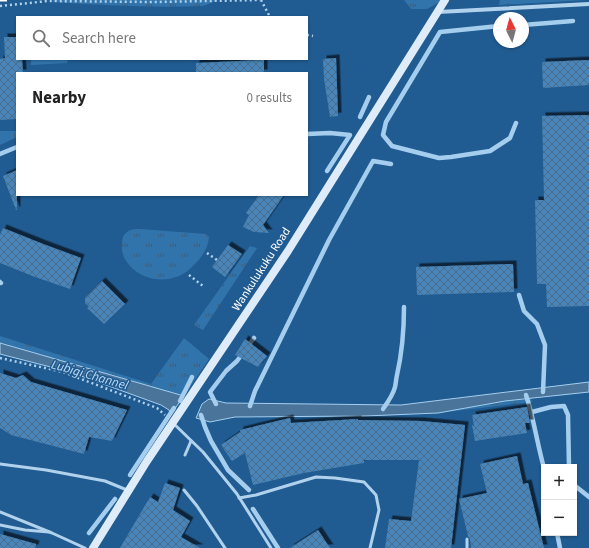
<!DOCTYPE html>
<html lang="en">
<head>
<meta charset="utf-8">
<style>
	:root { --surface:#fff; --page:#f2f2f2; --text:#222; --muted:#767676; --line:#e0e0e0 }
	body { margin:0; font-family:"Source Sans 3",sans-serif; background:var(--page); color:var(--text) }
	.controls { position:absolute; right:12px; bottom:12px; display:grid; overflow:hidden; border-radius:0px; box-shadow:0 1px 3px #0004 }
	.controls button { width:36px; height:36px; display:grid; place-items:center; padding:0; border:0; border-bottom:1px solid var(--line); background:var(--surface); color:var(--text); font:20px sans-serif }
	.compass { position:absolute; left:493px; top:12px; width:36px; height:36px; border-radius:50%; background:var(--surface); box-shadow:0 1px 3px #0004; rotate:354deg }
	.list { margin:0; padding:0; list-style:none }
	h2 { display:flex; justify-content:space-between; align-items:center; height:52px; margin:0; padding:0 16px; font-size:17px }
	h2 small { font-size:13px; font-weight:400; color:var(--muted) }
	.icon { flex:none; width:22px; height:22px; fill:none; stroke:currentColor; stroke-width:2; stroke-linecap:round; stroke-linejoin:round }
	.map { position:relative; flex:none; width:589px; height:548px; overflow:hidden }
	.search { position:absolute; background:var(--surface); box-shadow:0 1px 3px #0004; left:16px; top:16px; width:292px; height:44px; display:flex; align-items:center; gap:10px; box-sizing:border-box; padding:0 14px; border-radius:0px; color:var(--muted); font-size:15px }
	.panel { position:absolute; background:var(--surface); box-shadow:0 1px 3px #0004; left:16px; top:72px; width:292px; height:124px; border-radius:0px }
	.map>svg:first-child { display:block }
	.grass { fill:url(#grass-tufts) }
	.forest { fill:url(#forest-crowns) }
	.wetland { fill:url(#wetland-marsh) }
	.water { fill:#4a749a; stroke:#a5ceee }
	.lines { fill:none; stroke-linecap:round; stroke-linejoin:round }
	.stream { stroke:#a5ceee; stroke-width:4.5 }
	.building { fill:url(#building-cross-hatch); filter:url(#shadow) }
	.path { stroke:#b1d2ed; stroke-width:2.5; stroke-dasharray:2 3; stroke-linecap:butt }
	.service { stroke:#b1d2ed; stroke-width:3 }
	.minor { stroke:#b1d2ed; stroke-width:4 }
	.secondary { stroke:#deecfa; stroke-width:8 }
	.rail { stroke:#fff; stroke-width:3; stroke-dasharray:7 3; stroke-linecap:butt }
	.labels { text-anchor:middle; stroke-width:3; stroke-linejoin:round; paint-order:stroke }
	.street-label { font-size:12px; fill:#fff; stroke:#205b91 }
	.water-label { font-size:13px; font-style:italic; fill:#bedbf4; stroke:#205b91 }
</style>
</head>
<body>
<div class="map">
<svg width="589" height="548" viewBox="0 0 589 548">
	<defs>
		<pattern id="grass-tufts" width="24" height="20" patternUnits="userSpaceOnUse"><rect width="24" height="20" fill="#3174ac"/><path d="M3 7l-1-3M5 7V3M7 7l1-3M15 17l-1-3M17 17v-4M19 17l1-3" fill="none" stroke="#405e77"/></pattern>
		<pattern id="forest-crowns" width="20" height="18" patternUnits="userSpaceOnUse"><rect width="20" height="18" fill="#3174ac"/><path d="M2 6a3 3 0 1 1 6 0M12 15a3 3 0 1 1 6 0" fill="none" stroke="#405e77"/></pattern>
		<pattern id="wetland-marsh" width="20" height="14" patternUnits="userSpaceOnUse"><rect width="20" height="14" fill="#3174ac"/><path d="M1 5h8M5 5V1M11 12h8M15 12V8" fill="none" stroke="#405e77"/></pattern>
		<pattern id="building-cross-hatch" width="8" height="8" patternUnits="userSpaceOnUse"><rect width="8" height="8" fill="#4985b8"/><path d="M0 0l8 8M0 8l8-8" fill="none" stroke="#4a6e8d"/></pattern>
		<filter id="shadow"><feDropShadow dx="3.5" dy="-3.5" stdDeviation="0" flood-color="#0009"/></filter>
	</defs>
	<rect width="100%" height="100%" fill="#205b91"/>
	<g class="grass">
		<path d="M 53,0 L 221,0 C 212,0 209,6 201,6 C 151,8 102,5 52,2 Z"/>
		<path d="M 404,0 L 440,0 L 440,2 L 427,9 L 411,9 Z"/>
		<path d="M 500,0 L 585,0 L 499,5 Z"/>
		<path d="M 0,131 L 17,131 L 17,137 L 0,145 Z"/>
		<path d="M 140,229 L 206,234 L 209,237 C 208,249 201,258 193,266 C 176,284 147,284 130,266 C 124,259 121,253 122,244 C 122,240 123,235 126,233 C 129,229 136,229 140,229 Z"/>
		<path d="M 250,246 L 257,248 L 203,330 L 194,325 Z"/>
		<path d="M 0,336 L 151,384 L 184,338 L 209,359 L 184,396 L 0,343 Z"/>
	</g>
	<path class="forest" d="M 31,59 L 68,59 L 67,63 L 31,65 Z"/>
	<path class="wetland" d="M 531,398 L 532,402 L 438,413 L 505,401 Z"/>
	<g class="water">
		<path d="M 0,343 L 184,396 L 171,414 L 169,410 L 161,405 L 70,372 L 0,354 Z"/>
		<path d="M 589,382 L 589,392 L 505,401 L 438,413 L 365,416 L 235,417 L 210,422 L 196,418 L 202,404 L 209,399 L 226,403 L 401,405 Z"/>
	</g>
	<g class="lines">
		<g class="stream">
			<path d="M 523,25 L 573,21"/>
			<path d="M 499,26 L 440,32 L 386,122 L 383,135 L 392,146 L 439,158 L 451,157 L 490,151 L 510,138 L 516,123"/>
			<path d="M 360,117 L 369,97"/>
			<path d="M 307,134 L 330,133 L 350,135 L 327,171"/>
			<path d="M 0,154 L 17,147"/>
			<path d="M 0,282 L 1,283"/>
			<path d="M 519,295 L 524,311 L 537,324 L 545,345 L 543,392"/>
			<path d="M 248,346 L 254,338"/>
			<path d="M 526,395 C 534,419 537,443 544,468"/>
			<path d="M 180,401 L 192,377"/>
			<path d="M 216,404 L 210,392 L 226,371 L 237,361 L 243,353"/>
			<path d="M 250,406 L 255,391 L 329,240 L 373,161 L 391,164"/>
			<path d="M 383,409 C 388,402 393,395 395,387 C 396,383 396,379 397,375 C 402,353 404,330 404,307"/>
			<path d="M 532,412 L 551,407 L 564,406 L 568,415 L 569,467"/>
			<path d="M 201,415 L 205,427 L 211,441 L 228,470 L 249,490"/>
			<path d="M 130,475 L 174,408"/>
			<path d="M 574,485 L 589,497"/>
			<path d="M 253,509 L 278,548"/>
			<path d="M 89,533 L 115,499"/>
			<path d="M 557,533 L 560,548"/>
		</g>
	</g>
	<g class="building">
		<path d="M 4,37 L 17,37 L 17,59 L 22,59 L 23,73 L 17,73 L 17,119 L 0,120 L 0,59 L 5,58 Z"/>
		<path d="M 336,58 L 338,116 L 330,117 L 324,79 L 323,59 Z"/>
		<path d="M 264,60 L 264,73 L 196,73 L 196,63 Z"/>
		<path d="M 589,60 L 589,85 L 543,88 L 542,62 Z"/>
		<path d="M 589,115 L 589,306 L 547,307 L 546,284 L 537,284 L 535,200 L 544,200 L 542,116 Z"/>
		<path d="M 17,170 L 17,210 L 16,210 L 3,176 Z"/>
		<path d="M 259,195 L 284,195 L 263,225 L 269,233 L 254,232 L 243,227 L 249,215 L 246,213 Z"/>
		<path d="M 3,228 L 43,244 L 81,258 L 70,289 L 35,277 L 0,263 L 0,235 Z"/>
		<path d="M 228,245 L 242,254 L 225,277 L 212,267 Z"/>
		<path d="M 513,264 L 514,292 L 417,295 L 416,267 Z"/>
		<path d="M 102,281 L 125,304 L 104,324 L 87,308 L 89,307 L 85,303 L 85,298 Z"/>
		<path d="M 245,339 L 267,356 L 258,367 L 235,355 Z"/>
		<path d="M 0,373 L 16,378 L 23,375 L 31,382 L 127,410 L 112,441 L 89,437 L 84,454 L 11,435 L 0,428 Z"/>
		<path d="M 527,407 L 530,423 L 525,423 L 527,433 L 475,441 L 472,425 L 474,426 L 472,415 Z"/>
		<path d="M 290,418 L 291,423 L 358,419 L 358,420 L 421,421 L 465,425 L 451,548 L 385,548 L 389,519 L 411,521 L 419,460 L 364,460 L 364,463 L 304,473 L 253,485 L 245,453 L 232,461 L 221,445 L 240,432 L 240,430 Z"/>
		<path d="M 517,456 L 523,484 L 528,483 L 544,548 L 471,548 L 470,539 L 468,536 L 459,499 L 487,493 L 480,464 Z"/>
		<path d="M 165,483 L 180,488 L 173,510 L 190,521 L 181,537 L 200,548 L 120,548 L 150,497 L 158,502 Z"/>
		<path d="M 318,530 L 330,548 L 290,548 Z"/>
		<path d="M 0,534 L 36,544 L 35,548 L 0,548 Z"/>
	</g>
	<g class="lines">
		<g class="path">
			<path d="M 261,0 L 270,17"/>
			<path d="M 0,6 L 48,1 L 154,2 L 260,0"/>
			<path d="M 307,35 L 313,36"/>
			<path d="M 207,253 L 217,260"/>
			<path d="M 189,275 L 203,286"/>
			<path d="M 0,358 L 63,372 L 157,408 L 165,415"/>
		</g>
		<g class="service">
			<path d="M 173,423 L 203,452 L 237,494 L 271,548"/>
			<path d="M 185,455 L 191,441"/>
			<path d="M 0,464 L 46,470 L 105,481 L 127,490"/>
			<path d="M 184,490 L 197,506 L 225,548"/>
			<path d="M 239,498 L 256,495 L 316,477 L 335,478 L 364,482 L 376,495 L 379,510 L 370,548"/>
			<path d="M 0,512 L 52,533 L 85,548"/>
			<path d="M 0,525 L 25,530 L 49,532"/>
			<path d="M 467,548 L 467,539"/>
		</g>
		<path class="minor" d="M 438,12 L 589,4"/>
		<path class="secondary" d="M 93,548 L 147,461 L 288,251 L 445,0"/>
		<path class="rail" d="M 0,0 L 10,0"/>
	</g>
	<g class="labels">
		<g class="street-label">
			<text transform="translate(261 269) rotate(-57)" y="4">Wankulukuku Road</text>
		</g>
		<g class="water-label">
			<text transform="translate(90 374) rotate(16)" y="5">Lubigi Channel</text>
		</g>
	</g>
</svg>
<div class="controls">
<button>+</button>
<button>−</button>
</div>
<svg class="compass" viewBox="-18 -18 36 36"><path d="M0-13l5 13h-10z" fill="#e53935"/><path d="M0 13l5-13h-10z" fill="#767676"/></svg>
<div class="search"><svg class="icon" aria-label="search" viewBox="0 0 24 24"><circle cx="10" cy="10" r="6"/><path d="M15 15l6 6"/></svg>Search here</div>
<section class="panel">
<h2>Nearby<small>0 results</small></h2>
<ul class="list">
</ul>
</section>
</div>
</body>
</html>
